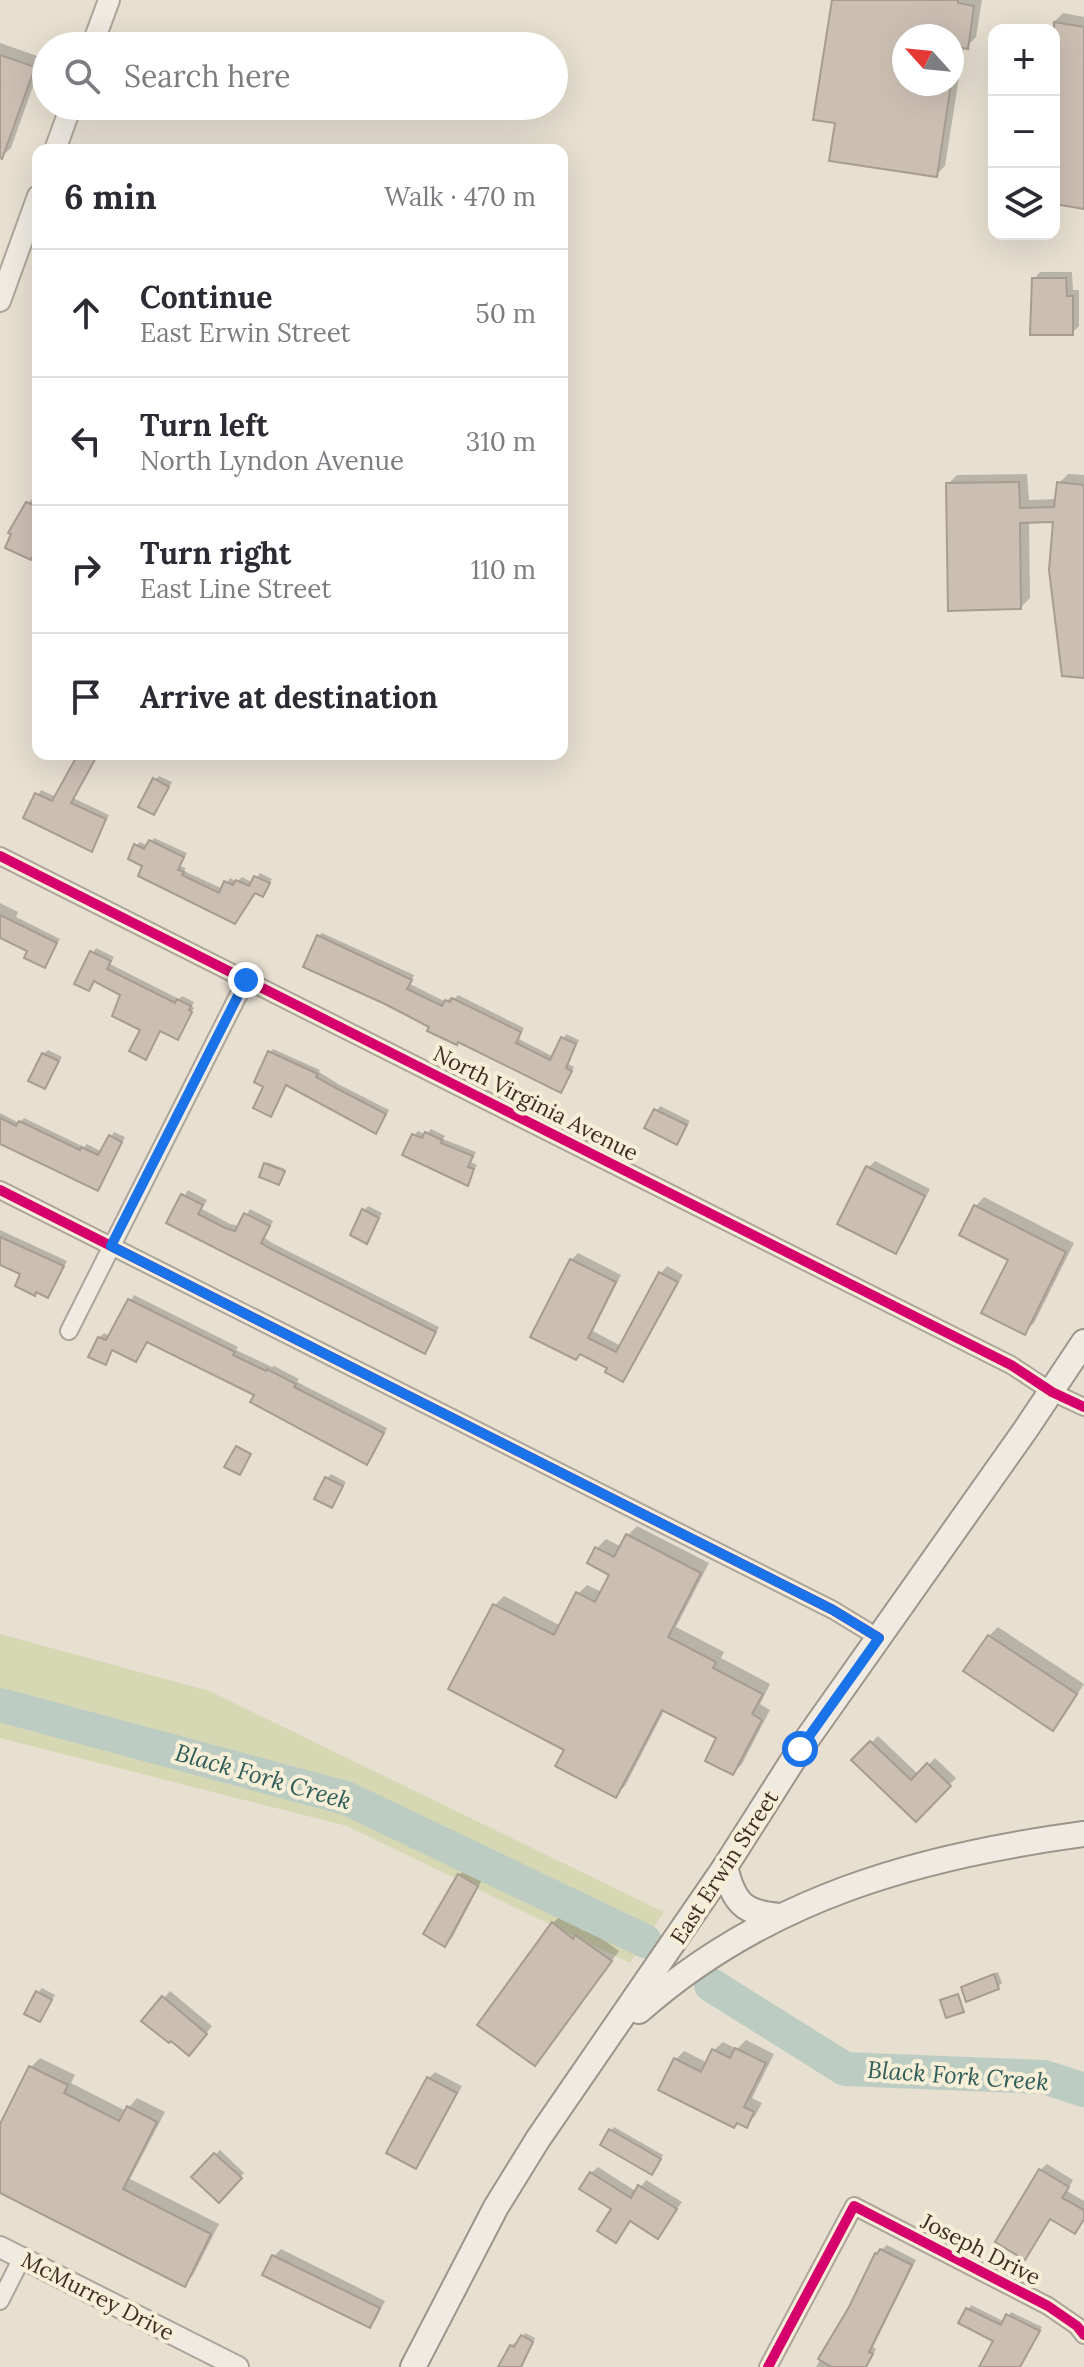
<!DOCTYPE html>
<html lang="en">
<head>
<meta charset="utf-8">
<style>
	:root { --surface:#fff; --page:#f2f2f3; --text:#2b2b33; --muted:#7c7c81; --line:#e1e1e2 }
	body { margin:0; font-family:Lora,serif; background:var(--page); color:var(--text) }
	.controls { position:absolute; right:24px; top:24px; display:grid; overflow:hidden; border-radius:16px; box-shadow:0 8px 32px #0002 }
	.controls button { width:72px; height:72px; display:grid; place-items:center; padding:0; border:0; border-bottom:2px solid var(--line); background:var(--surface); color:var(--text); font:40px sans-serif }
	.compass { position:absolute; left:892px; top:24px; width:72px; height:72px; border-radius:50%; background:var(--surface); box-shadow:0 8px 32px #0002; rotate:297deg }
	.stop { position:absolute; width:24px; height:24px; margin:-18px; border:6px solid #1a73e8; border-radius:50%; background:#fff }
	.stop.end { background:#1a73e8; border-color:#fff; box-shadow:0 2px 8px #0008 }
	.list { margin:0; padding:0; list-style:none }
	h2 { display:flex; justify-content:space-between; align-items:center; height:104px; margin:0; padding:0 32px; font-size:34px }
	h2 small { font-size:26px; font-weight:400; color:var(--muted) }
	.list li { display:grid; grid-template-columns:52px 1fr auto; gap:24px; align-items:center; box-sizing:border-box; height:128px; padding:0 32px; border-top:2px solid var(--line) }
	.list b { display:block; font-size:30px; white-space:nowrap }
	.list p { margin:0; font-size:26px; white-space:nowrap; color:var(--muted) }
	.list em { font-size:26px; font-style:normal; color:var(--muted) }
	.icon { flex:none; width:44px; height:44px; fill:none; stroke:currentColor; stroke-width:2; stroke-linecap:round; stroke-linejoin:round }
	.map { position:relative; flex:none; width:1084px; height:2367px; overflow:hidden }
	.search { position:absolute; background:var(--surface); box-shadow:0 8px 32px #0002; left:32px; top:32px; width:536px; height:88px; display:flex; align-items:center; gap:20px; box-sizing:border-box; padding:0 28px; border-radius:44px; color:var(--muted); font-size:30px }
	.panel { position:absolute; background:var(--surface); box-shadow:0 8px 32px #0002; left:32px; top:144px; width:536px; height:616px; border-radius:16px }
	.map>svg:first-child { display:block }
	.green { fill:#d6d7b3 }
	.shadow { fill:#0003; fill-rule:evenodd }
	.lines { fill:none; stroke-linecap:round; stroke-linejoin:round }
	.river { stroke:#bcccc2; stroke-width:34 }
	.building { fill:#cbbfb2; stroke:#a89c90; stroke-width:2 }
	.minor-casing { stroke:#ada599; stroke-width:20 }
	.tertiary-casing { stroke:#ada599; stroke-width:24 }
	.secondary-casing { stroke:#9c958a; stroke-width:28 }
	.minor { stroke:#efebe3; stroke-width:16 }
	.tertiary { stroke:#efebe3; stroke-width:20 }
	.secondary { stroke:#efebe3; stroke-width:24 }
	.cycleway-casing { stroke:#f7eed8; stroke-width:15 }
	.cycleway { stroke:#d6006c; stroke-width:10 }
	.route { stroke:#1a73e8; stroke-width:10 }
	.labels { text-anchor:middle; stroke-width:8; stroke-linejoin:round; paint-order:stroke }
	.street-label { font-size:22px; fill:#3d2e20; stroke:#f7eed8 }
	.water-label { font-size:24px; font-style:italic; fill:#2f5d5a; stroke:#f7eed8 }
</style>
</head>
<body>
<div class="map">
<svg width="1084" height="2367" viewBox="0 0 1084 2367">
	<rect width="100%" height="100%" fill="#e7e0d1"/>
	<path class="green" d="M 0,1634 L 209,1691 L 664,1912 L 630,1963 L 347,1826 L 0,1738 Z"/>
	<g class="shadow">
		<path d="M 834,0 L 982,0 L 976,37 L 967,46 L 964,46 L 945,166 L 936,175 L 838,121 ZM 904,36 L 952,36 L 952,84 L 904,84 Z"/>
		<path d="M 1063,13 L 1084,17 L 1084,207 L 1054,202 L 1053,30 L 1054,22 Z"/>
		<path d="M 196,38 L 213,46 L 190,46 Z"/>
		<path d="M 0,43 L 43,58 L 11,148 L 1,157 Z"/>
		<path d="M 1040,272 L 1072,272 L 1073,290 L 1079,290 L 1079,326 L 1072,333 L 1034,279 Z"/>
		<path d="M 1027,474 L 1029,500 L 1057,499 L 1059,483 L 1068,474 L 1084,475 L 1084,676 L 1055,520 L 1029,521 L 1030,598 L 1021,607 L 948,484 L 957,475 Z"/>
		<path d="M 32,499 L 38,501 L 38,547 L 31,558 L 28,503 Z"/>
		<path d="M 76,754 L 98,754 L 73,798 L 109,815 L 92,849 L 26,817 L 41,790 L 56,797 L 79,756 Z"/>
		<path d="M 159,776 L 172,782 L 154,813 L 155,780 Z"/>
		<path d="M 154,838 L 187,853 L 180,866 L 186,868 L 184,871 L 223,889 L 230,878 L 237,882 L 242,877 L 253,883 L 260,873 L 272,879 L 263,895 L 256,891 L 239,918 L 145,865 L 136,846 L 140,842 L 148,846 Z"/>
		<path d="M 0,903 L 18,912 L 16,917 L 60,939 L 44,966 L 30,950 L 0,936 Z"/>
		<path d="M 322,933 L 414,975 L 410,984 L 446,1002 L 451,997 L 454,999 L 458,995 L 524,1028 L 519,1039 L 554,1057 L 566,1034 L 579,1040 L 568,1064 L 574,1067 L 565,1087 L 561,1091 L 431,1026 L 319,936 Z"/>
		<path d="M 96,948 L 114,957 L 110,964 L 179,999 L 182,996 L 194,1002 L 192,1006 L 194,1008 L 177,1037 L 161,1030 L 149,1053 L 143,1029 L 123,994 L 95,979 L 88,989 L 77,983 Z"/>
		<path d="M 273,1049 L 320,1070 L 319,1072 L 340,1085 L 389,1110 L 380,1127 L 376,1131 L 287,1084 L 270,1114 L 266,1086 L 270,1052 Z"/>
		<path d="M 48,1050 L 62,1057 L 45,1087 L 43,1054 Z"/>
		<path d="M 660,1106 L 690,1121 L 677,1143 L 647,1128 Z"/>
		<path d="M 0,1113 L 19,1123 L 24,1118 L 84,1147 L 87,1144 L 102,1152 L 114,1132 L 125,1137 L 98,1188 L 0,1140 Z"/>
		<path d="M 431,1129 L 445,1136 L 443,1139 L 476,1152 L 471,1162 L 477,1165 L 467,1184 L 414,1135 L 418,1131 L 426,1135 Z"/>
		<path d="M 875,1161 L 930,1189 L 902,1245 L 895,1251 L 868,1168 Z"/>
		<path d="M 267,1162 L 285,1169 L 280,1182 L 266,1164 Z"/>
		<path d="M 188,1190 L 207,1200 L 202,1209 L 230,1224 L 240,1226 L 250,1209 L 273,1221 L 265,1238 L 272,1243 L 439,1327 L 429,1347 L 424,1352 L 169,1222 Z"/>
		<path d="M 984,1197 L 1074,1243 L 1034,1323 L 1024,1332 L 1011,1259 L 975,1207 Z"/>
		<path d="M 368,1206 L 382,1213 L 366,1241 L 364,1210 Z"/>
		<path d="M 0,1230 L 67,1261 L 47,1296 L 23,1273 L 0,1262 Z"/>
		<path d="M 578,1253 L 621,1275 L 593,1331 L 621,1346 L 661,1273 L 667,1266 L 683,1275 L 629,1373 L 623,1380 L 610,1368 L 581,1352 L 571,1260 Z"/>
		<path d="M 134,1295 L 238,1347 L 236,1350 L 272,1367 L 274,1366 L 299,1379 L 297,1382 L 387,1428 L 372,1458 L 367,1462 L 257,1395 L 148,1340 L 136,1360 L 114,1349 L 105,1363 L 99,1338 L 104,1333 L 110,1336 Z"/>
		<path d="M 331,1474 L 346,1482 L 332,1506 L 327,1478 Z"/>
		<path d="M 637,1526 L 709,1563 L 676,1627 L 724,1652 L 721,1658 L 770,1684 L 760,1704 L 770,1710 L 742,1764 L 733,1773 L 719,1737 L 665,1709 L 625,1786 L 615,1795 L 567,1749 L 495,1605 L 504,1596 L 561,1626 L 578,1594 L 587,1585 L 602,1592 L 612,1574 L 597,1548 L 606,1539 L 622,1547 L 628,1535 Z"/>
		<path d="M 998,1627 L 1084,1684 L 1062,1719 L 1053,1728 L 989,1636 Z"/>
		<path d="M 878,1736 L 919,1775 L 935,1758 L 956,1778 L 916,1819 L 854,1760 Z"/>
		<path d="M 466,1868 L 483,1878 L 452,1938 L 445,1945 L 459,1875 Z"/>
		<path d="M 562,1914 L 583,1931 L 586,1927 L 619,1951 L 535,2064 L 553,1923 Z"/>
		<path d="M 998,1972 L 1002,1983 L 998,1987 L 963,1988 L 967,1984 Z"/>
		<path d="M 42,1988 L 55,1995 L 40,2020 L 38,1993 Z"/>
		<path d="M 170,1991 L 212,2026 L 196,2046 L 144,2021 Z"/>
		<path d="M 746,2040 L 774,2054 L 752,2098 L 762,2103 L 755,2116 L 746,2125 L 675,2060 L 684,2051 L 708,2063 L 714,2050 L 723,2042 L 737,2049 Z"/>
		<path d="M 40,2058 L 75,2075 L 71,2083 L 126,2111 L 137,2098 L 165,2112 L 130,2179 L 219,2224 L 193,2275 L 184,2285 L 0,2191 L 0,2125 L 31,2067 Z"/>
		<path d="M 435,2072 L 462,2086 L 422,2160 L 416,2167 L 429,2078 Z"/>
		<path d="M 614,2127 L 663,2155 L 652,2173 L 611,2131 Z"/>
		<path d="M 220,2150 L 244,2173 L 219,2200 L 194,2177 Z"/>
		<path d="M 1047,2164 L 1073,2180 L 1067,2191 L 1084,2201 L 1084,2220 L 1075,2232 L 1051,2218 L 1024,2257 L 1040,2170 Z"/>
		<path d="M 598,2167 L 637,2192 L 646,2180 L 682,2202 L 658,2236 L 632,2220 L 616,2240 L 613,2208 L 591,2173 Z"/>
		<path d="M 887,2245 L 916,2260 L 873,2347 L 876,2349 L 866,2367 L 816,2367 L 851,2308 L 877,2254 Z"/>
		<path d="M 281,2249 L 385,2301 L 376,2319 L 370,2326 L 265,2274 L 274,2256 Z"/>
		<path d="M 971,2305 L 1005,2322 L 1011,2312 L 1042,2327 L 1020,2367 L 981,2367 L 996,2340 L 961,2323 Z"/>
		<path d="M 525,2333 L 535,2338 L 521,2367 L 508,2367 L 511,2346 L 514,2343 L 518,2345 Z"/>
	</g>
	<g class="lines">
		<g class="river">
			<path d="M 0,1705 L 346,1798 L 645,1941"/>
			<path d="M 711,1985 L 845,2069 L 1044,2077 L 1084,2090"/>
		</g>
	</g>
	<g class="building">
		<path d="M 832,0 L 958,0 L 958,3 L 974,6 L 968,49 L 952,46 L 952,36 L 904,36 L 904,84 L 951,84 L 937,177 L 829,161 L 835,123 L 813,120 Z"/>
		<path d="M 1054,22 L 1084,27 L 1084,209 L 1054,204 Z"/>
		<path d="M 0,55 L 35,67 L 2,159 L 0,158 Z"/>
		<path d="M 1032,278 L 1066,278 L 1067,296 L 1073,296 L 1073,335 L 1030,335 Z"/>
		<path d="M 1019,482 L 1020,508 L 1054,507 L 1057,482 L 1084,485 L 1084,678 L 1062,676 L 1049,570 L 1053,522 L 1020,523 L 1021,609 L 948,611 L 946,483 Z"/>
		<path d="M 26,502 L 38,507 L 38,546 L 31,560 L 5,548 L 11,534 L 8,533 Z"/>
		<path d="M 78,754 L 98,754 L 71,803 L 106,819 L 92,852 L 23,818 L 35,793 L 52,801 Z"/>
		<path d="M 153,778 L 169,787 L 154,815 L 138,807 Z"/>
		<path d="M 149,840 L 184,857 L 178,870 L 184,872 L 182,875 L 219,893 L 224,881 L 233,885 L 236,880 L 249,886 L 254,876 L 270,883 L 263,897 L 255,893 L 235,924 L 138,876 L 142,866 L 128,859 L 134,844 L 144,849 Z"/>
		<path d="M 0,915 L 57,943 L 45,968 L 24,958 L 27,951 L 0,938 Z"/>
		<path d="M 317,935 L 412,980 L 407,989 L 442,1006 L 445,1000 L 450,1002 L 452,998 L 521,1032 L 516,1043 L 550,1060 L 561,1037 L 576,1044 L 566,1068 L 572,1071 L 561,1093 L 458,1042 L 457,1045 L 427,1031 L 429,1027 L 385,1004 L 303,967 Z"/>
		<path d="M 90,951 L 111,961 L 107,969 L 175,1003 L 177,999 L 191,1006 L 189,1010 L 192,1012 L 178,1040 L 160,1031 L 146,1060 L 129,1051 L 140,1030 L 112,1016 L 120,995 L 94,981 L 89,991 L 74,984 Z"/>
		<path d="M 268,1051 L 318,1074 L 316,1077 L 336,1088 L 386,1114 L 376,1134 L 286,1085 L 271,1117 L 253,1108 L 263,1087 L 254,1082 Z"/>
		<path d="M 42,1053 L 59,1061 L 45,1089 L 28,1081 Z"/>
		<path d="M 654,1109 L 687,1125 L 677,1145 L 644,1128 Z"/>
		<path d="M 0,1118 L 16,1126 L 19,1121 L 80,1150 L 81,1147 L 98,1155 L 109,1135 L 122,1142 L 98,1191 L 0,1144 Z"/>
		<path d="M 425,1132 L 442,1140 L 441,1143 L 473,1156 L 468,1167 L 474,1169 L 468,1186 L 402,1155 L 412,1134 L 422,1138 Z"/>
		<path d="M 264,1163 L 285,1171 L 279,1185 L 259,1177 Z"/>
		<path d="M 866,1166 L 925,1196 L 896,1254 L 837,1224 Z"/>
		<path d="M 181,1194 L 203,1205 L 198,1214 L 225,1228 L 235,1231 L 244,1213 L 270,1226 L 261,1243 L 267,1247 L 436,1332 L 425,1354 L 166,1223 Z"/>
		<path d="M 974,1205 L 1066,1252 L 1025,1335 L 981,1313 L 1008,1260 L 959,1235 Z"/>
		<path d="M 362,1209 L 379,1218 L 367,1244 L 350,1235 Z"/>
		<path d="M 0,1237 L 64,1266 L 48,1298 L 36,1292 L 35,1296 L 15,1286 L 20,1274 L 0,1265 Z"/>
		<path d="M 570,1259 L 616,1282 L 588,1338 L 616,1352 L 659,1272 L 678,1282 L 623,1382 L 605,1372 L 607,1368 L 580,1354 L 576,1360 L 530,1337 Z"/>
		<path d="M 128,1299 L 235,1352 L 233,1355 L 266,1371 L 267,1369 L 296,1384 L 294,1387 L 384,1433 L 367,1465 L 250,1402 L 254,1395 L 147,1342 L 136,1362 L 112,1350 L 106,1365 L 88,1357 L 98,1337 L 106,1340 Z"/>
		<path d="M 236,1446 L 251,1454 L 240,1475 L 224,1467 Z"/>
		<path d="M 325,1477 L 343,1486 L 332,1508 L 314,1499 Z"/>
		<path d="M 626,1534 L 701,1573 L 668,1637 L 716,1662 L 713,1668 L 763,1694 L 752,1714 L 762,1720 L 733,1775 L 705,1761 L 716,1738 L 662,1710 L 616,1798 L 555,1766 L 564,1750 L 448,1689 L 493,1604 L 554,1635 L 576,1592 L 595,1602 L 609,1575 L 587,1563 L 595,1547 L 614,1557 Z"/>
		<path d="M 988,1635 L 1077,1694 L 1053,1731 L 963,1671 Z"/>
		<path d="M 870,1741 L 911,1780 L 927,1763 L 951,1786 L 916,1822 L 851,1760 Z"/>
		<path d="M 458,1874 L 478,1886 L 445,1947 L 423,1934 Z"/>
		<path d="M 552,1922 L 573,1939 L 575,1935 L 612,1961 L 535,2066 L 477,2025 Z"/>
		<path d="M 994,1974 L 999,1989 L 966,2002 L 961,1987 Z"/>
		<path d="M 36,1991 L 52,2000 L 40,2022 L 24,2014 Z"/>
		<path d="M 958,1994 L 964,2012 L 946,2018 L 940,2000 Z"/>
		<path d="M 162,1996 L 207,2034 L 189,2056 L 171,2041 L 169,2043 L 141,2021 Z"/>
		<path d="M 735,2048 L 766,2063 L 744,2107 L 754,2112 L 747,2128 L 737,2123 L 734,2128 L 658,2090 L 674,2058 L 701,2072 L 712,2049 L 730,2058 Z"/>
		<path d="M 29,2066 L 68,2085 L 64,2093 L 119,2121 L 127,2106 L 157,2122 L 123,2189 L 211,2234 L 185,2287 L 0,2193 L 0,2124 Z"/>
		<path d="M 427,2077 L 457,2093 L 416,2169 L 386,2153 Z"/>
		<path d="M 609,2129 L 661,2159 L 652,2175 L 600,2145 Z"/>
		<path d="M 214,2153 L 242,2178 L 219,2203 L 191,2177 Z"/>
		<path d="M 1039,2169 L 1069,2187 L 1062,2198 L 1084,2210 L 1084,2219 L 1075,2234 L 1050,2219 L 1025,2260 L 995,2242 Z"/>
		<path d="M 590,2172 L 631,2198 L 638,2185 L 677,2209 L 658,2239 L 630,2221 L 616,2243 L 597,2231 L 611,2209 L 579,2189 Z"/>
		<path d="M 880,2249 L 912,2265 L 869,2352 L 873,2354 L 866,2367 L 832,2367 L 818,2359 L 849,2307 L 875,2253 L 877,2254 Z"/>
		<path d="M 272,2255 L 380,2308 L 370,2328 L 262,2275 Z"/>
		<path d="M 966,2308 L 1001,2325 L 1006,2314 L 1040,2331 L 1020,2367 L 979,2367 L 993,2341 L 958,2323 Z"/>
		<path d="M 521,2335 L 533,2342 L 521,2367 L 498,2367 L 510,2345 L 514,2347 Z"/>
	</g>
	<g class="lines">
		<g class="minor-casing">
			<g id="minor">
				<path d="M 0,856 L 1011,1365 L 1052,1392 L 1084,1407"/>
				<path d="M 0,1190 L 833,1610 L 879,1638"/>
				<path d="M 69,1331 L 246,980"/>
				<path d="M 0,2301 L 22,2258"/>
				<path d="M 768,2367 L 854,2206 L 1048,2306 L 1077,2326 L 1084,2335"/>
			</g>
		</g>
		<g class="tertiary-casing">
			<g id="tertiary">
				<path d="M 92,46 L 109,0"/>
				<path d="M 55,150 L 71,106"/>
				<path d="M 0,301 L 38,196"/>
				<path d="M 0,2247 L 238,2367"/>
			</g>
		</g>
		<g class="secondary-casing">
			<g id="secondary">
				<path d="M 725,1867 C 734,1903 743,1913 780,1916"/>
				<path d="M 639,2011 C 767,1898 919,1856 1084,1834"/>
				<path d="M 413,2367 L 496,2207 L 538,2139 L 725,1867 L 800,1749 L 1026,1429 L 1084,1342"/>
			</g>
		</g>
		<use href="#minor" class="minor"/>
		<use href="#tertiary" class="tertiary"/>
		<use href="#secondary" class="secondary"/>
		<g class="cycleway-casing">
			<g id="cycleway">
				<path d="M 0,856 L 1011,1365 L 1052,1392 L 1084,1407"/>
				<path d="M 0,1190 L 833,1610 L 879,1638"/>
				<path d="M 768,2367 L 854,2206 L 1048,2306 L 1077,2326 L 1084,2335"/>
			</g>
		</g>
		<use href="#cycleway" class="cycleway"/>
	</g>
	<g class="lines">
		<path class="route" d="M 246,980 L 111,1246 L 833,1610 L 879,1638 L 800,1749"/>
	</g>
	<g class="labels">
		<g class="street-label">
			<text transform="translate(536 1103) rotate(27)" y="8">North Virginia Avenue</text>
			<text transform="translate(724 1867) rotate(-57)" y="8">East Erwin Street</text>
			<text transform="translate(981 2249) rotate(27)" y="8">Joseph Drive</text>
			<text transform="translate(98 2296) rotate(27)" y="8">McMurrey Drive</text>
		</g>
		<g class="water-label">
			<text transform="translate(263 1777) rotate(16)" y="8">Black Fork Creek</text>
			<text transform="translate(958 2076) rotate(4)" y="8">Black Fork Creek</text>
		</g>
	</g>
</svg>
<div class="controls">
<button>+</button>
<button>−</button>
<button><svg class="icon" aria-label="layers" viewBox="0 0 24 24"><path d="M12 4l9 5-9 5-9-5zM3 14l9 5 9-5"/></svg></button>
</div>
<svg class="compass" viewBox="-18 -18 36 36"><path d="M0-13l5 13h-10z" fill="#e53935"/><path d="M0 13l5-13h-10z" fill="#7c7c81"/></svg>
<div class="stop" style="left:800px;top:1749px"></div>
<div class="stop end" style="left:246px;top:980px"></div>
<div class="search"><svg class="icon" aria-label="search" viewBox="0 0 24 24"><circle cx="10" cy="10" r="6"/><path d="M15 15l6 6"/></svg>Search here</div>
<section class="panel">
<h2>6 min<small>Walk · 470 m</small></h2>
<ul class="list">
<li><svg class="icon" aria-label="ahead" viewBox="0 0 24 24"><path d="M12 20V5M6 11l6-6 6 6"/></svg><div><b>Continue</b><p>East Erwin Street</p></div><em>50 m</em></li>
<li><svg class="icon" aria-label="left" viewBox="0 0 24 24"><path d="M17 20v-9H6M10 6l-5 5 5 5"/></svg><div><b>Turn left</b><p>North Lyndon Avenue</p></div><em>310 m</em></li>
<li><svg class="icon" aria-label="right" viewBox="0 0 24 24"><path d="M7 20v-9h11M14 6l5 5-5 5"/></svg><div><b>Turn right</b><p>East Line Street</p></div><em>110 m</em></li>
<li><svg class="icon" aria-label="arrive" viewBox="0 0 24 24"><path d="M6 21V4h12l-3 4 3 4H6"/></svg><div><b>Arrive at destination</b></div></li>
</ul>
</section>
</div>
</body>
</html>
